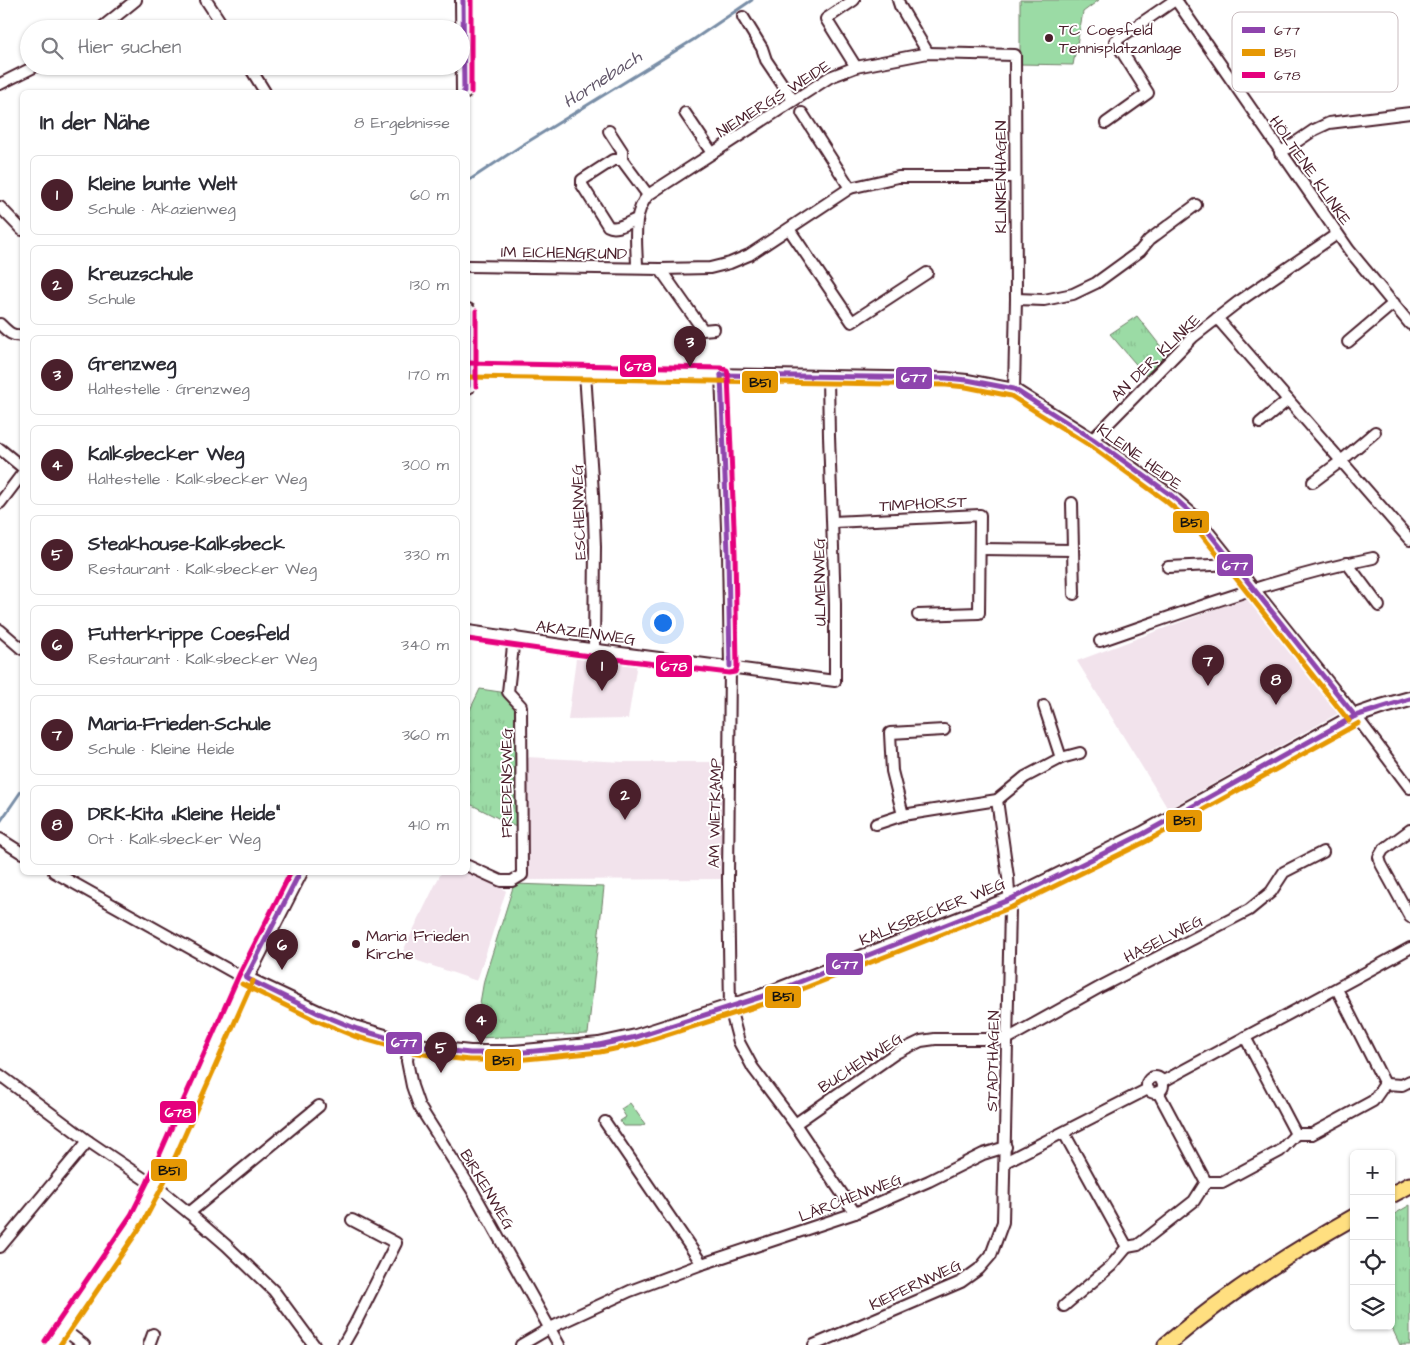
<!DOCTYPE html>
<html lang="de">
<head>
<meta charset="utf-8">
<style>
	:root { --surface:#fff; --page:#f7f7f7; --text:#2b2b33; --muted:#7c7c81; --line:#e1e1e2; --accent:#4a1f2b }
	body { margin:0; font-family:"Architects Daughter",sans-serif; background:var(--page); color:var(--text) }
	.controls { position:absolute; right:15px; bottom:15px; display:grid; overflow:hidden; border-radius:8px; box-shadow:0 1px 4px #0004 }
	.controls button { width:45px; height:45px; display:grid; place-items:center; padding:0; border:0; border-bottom:1px solid var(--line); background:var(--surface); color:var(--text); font:25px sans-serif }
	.you { position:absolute; left:662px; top:622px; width:18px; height:18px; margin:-12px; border:4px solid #fff; border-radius:50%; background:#1a73e8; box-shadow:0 0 0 8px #1a73e833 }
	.badge { display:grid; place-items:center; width:32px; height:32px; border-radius:50%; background:var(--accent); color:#fff; font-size:16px; font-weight:700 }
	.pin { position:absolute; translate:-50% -41px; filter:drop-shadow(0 1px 2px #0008) }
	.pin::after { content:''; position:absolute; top:26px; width:18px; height:15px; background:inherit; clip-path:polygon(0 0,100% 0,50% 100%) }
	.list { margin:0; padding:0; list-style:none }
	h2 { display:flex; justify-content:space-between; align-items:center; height:65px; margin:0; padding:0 20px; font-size:21px }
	h2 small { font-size:16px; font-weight:400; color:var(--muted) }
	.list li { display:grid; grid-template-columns:32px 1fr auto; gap:15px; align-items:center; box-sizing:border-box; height:80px; margin:0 10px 10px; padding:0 10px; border:1px solid var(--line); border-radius:8px }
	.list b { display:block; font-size:19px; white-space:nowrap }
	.list p { margin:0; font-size:16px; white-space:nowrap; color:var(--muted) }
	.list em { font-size:16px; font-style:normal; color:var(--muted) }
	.icon { flex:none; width:28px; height:28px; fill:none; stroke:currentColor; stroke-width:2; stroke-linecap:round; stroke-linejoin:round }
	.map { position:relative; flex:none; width:1410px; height:1345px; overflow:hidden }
	.search { position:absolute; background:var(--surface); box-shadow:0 1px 4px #0004; left:20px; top:20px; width:450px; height:55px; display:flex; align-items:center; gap:12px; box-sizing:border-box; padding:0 18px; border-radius:28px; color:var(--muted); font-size:19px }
	.panel { position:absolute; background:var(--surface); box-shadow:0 1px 4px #0004; left:20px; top:90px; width:450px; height:785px; border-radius:8px }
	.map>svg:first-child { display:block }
	.built { fill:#f2e3ec }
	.grass { fill:url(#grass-tufts); stroke:#727d68 }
	.pitch { fill:#9bdba5; stroke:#727d68 }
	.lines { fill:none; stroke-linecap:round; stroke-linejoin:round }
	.stream { stroke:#798ea7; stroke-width:3 }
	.street-casing { stroke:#4a1f2b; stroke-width:14 }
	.secondary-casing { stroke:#4a1f2b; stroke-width:18 }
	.primary-casing { stroke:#4a1f2b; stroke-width:19 }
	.street { stroke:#fff; stroke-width:10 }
	.secondary { stroke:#fff; stroke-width:14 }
	.primary { stroke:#ffdf80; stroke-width:15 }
	.bus-1-casing { stroke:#fff; stroke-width:9 }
	.bus-2-casing { stroke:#fff; stroke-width:9 }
	.bus-3-casing { stroke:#fff; stroke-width:9 }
	.bus-1 { stroke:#8e44ad; stroke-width:5 }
	.bus-2 { stroke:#e69804; stroke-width:5 }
	.bus-3 { stroke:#e5007d; stroke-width:5 }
	.poi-dot { fill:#4a1f2b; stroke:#fff; stroke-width:2 }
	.labels { text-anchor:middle; stroke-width:4; stroke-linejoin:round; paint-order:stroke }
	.poi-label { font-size:16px; fill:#4a1f2b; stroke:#fff; text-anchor:start }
	.street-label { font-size:16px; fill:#4a1f2b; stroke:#fff }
	.water-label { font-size:18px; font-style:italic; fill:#615669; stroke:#fff }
	.key { fill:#fff; stroke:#c9bcbf; stroke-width:1 }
	.key-label { font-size:14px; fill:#4a1f2b }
	.line-badge { stroke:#fff; stroke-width:2 }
	.badge-label { font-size:14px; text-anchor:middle; font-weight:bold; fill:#fff }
	.pale-badge-label { font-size:14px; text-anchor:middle; font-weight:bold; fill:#111 }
</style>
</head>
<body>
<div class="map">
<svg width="1410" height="1345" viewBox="0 0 1410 1345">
	<defs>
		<pattern id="grass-tufts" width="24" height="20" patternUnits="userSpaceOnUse" patternTransform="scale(1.25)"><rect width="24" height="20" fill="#9bdba5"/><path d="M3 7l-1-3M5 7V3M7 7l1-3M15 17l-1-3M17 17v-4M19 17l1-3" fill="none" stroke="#87bc8e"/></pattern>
	</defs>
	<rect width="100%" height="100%" fill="#fff"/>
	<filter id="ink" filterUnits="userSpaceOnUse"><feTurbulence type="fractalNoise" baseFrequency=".02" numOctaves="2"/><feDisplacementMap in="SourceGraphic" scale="10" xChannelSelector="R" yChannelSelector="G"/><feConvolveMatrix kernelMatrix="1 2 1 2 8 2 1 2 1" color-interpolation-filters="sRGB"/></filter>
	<g filter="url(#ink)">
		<g class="built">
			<path d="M 1253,595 L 1344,710 L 1168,809 L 1077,661 Z"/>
			<path d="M 576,658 L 637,663 L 628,719 L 568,720 Z"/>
			<path d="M 526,757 L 624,762 L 729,762 L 725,879 L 523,880 Z"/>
			<path d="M 468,870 L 500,886 L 506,891 L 477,981 L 418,961 L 403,951 L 441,873 L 468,872 Z"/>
		</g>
		<g class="grass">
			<path d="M 1137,316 L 1169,357 L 1147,377 L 1110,334 Z"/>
			<path d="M 480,689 L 507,693 L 520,707 L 520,829 L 468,803 L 468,714 Z"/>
			<path d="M 514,884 L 604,887 L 588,1034 L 474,1038 L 484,980 Z"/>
			<path d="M 630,1103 L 645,1124 L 641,1126 L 623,1126 L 620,1121 L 626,1117 L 621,1109 Z"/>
			<path d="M 1410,1205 L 1410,1345 L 1400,1345 L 1391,1326 L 1391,1216 Z"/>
		</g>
		<path class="pitch" d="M 1020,0 L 1099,0 L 1083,12 L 1073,65 L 1020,64 Z"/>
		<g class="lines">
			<g class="stream">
				<path d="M 468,181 L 521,146 L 693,40 L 752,0"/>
				<path d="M 0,822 L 22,790"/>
			</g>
			<g class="street-casing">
				<g id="street">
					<path d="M 206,0 L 225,29"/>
					<path d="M 854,0 L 826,19 L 856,67"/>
					<path d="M 898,0 L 900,6 L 928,53"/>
					<path d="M 1176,0 L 1349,250 L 1410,324"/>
					<path d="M 743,17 L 762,48 L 766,60 L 793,100"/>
					<path d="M 100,29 L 136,0"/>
					<path d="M 249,66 L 265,92"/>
					<path d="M 0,84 L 36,66"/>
					<path d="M 685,113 L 712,153"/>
					<path d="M 802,113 L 850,188"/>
					<path d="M 1106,123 L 1148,93 L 1115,41 L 1175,0"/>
					<path d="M 609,131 L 622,151 L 622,160"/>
					<path d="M 1280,153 L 1314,130 L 1329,123 L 1410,113"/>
					<path d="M 0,207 L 22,230"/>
					<path d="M 637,219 C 628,222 617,231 608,226 L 582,185 L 582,180 L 613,160 L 622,160 L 648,195"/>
					<path d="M 789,229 L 852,322 L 927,273"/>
					<path d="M 468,266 L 660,269 L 710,268 L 730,263 L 749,255 L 850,188 L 898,177 L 1014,177"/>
					<path d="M 637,268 C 637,244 631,215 648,195 L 830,77 L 856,67 L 928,53 L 1015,55 L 1016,299 L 1014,389"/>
					<path d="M 660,269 L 703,330 L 714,329"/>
					<path d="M 1016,299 L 1044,300 L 1073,294 L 1096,283 L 1140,251 L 1149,240 L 1196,205"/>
					<path d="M 1217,318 L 1410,540"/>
					<path d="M 0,324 C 7,331 12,337 22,335"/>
					<path d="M 1348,342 L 1394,303"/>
					<path d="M 468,370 L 946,378 L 967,380 L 1014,389 L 1093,439 L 1171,495 L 1198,519 L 1361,723 L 1410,788"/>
					<path d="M 585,373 L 593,493 L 595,547 L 594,649"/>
					<path d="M 721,375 L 728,553 L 730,666 L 728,880 L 730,1008 L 739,1042 L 753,1068 L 795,1124 L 855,1213"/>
					<path d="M 1260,423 L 1288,400"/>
					<path d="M 1093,439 L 1193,337 L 1238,302 L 1337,234"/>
					<path d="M 0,449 L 22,467"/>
					<path d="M 1313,482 L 1341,461 L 1375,432"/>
					<path d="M 0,503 L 22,474"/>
					<path d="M 1072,503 L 1074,594"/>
					<path d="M 833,522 L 980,515 L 979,613 L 918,615"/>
					<path d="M 980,549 L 1073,550"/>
					<path d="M 1347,563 L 1379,606"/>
					<path d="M 1168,567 L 1234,564"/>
					<path d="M 0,630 L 22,649"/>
					<path d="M 468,631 L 575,647 L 835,681 L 835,604 L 829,436 L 828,377"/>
					<path d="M 1100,641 C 1190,610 1279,577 1373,558"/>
					<path d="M 1044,706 L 1061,758"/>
					<path d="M 903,815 L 892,771 L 890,733 L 944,730"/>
					<path d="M 876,824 L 903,815 L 997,800 L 1025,777 L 1061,758 L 1080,753"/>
					<path d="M 1410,830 L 1383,850 L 1379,857 L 1381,864 L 1410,917"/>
					<path d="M 0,839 L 22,853"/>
					<path d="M 468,866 L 501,881 L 512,881 L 522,875 L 521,706 L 508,692 L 514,637"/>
					<path d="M 1337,989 L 1385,1084"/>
					<path d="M 1245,1037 L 1296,1134 L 1312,1134 L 1338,1120 L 1373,1101 L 1385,1084 L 1402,1085 L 1410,1081"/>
					<path d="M 409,1044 L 407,1061 L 412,1086 L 419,1106 L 474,1193 L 559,1345"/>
					<path d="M 0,1075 L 88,1141 L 162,1191 L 189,1213 L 226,1245 L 274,1291 L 314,1345"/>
					<circle cx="1155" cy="1085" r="8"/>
					<path d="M 1162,1082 C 1244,1037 1328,994 1410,948"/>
					<path d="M 1158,1092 L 1206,1182 L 1222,1182 L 1280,1151 L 1296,1134"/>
					<path d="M 605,1122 L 702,1264"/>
					<path d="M 795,1124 L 896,1053 L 921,1041 L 935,1039 L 1007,1039 L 1102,986 L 1249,910 L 1271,892 L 1284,872 L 1323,852"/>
					<path d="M 1064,1133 L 1127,1247 L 1138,1245 L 1194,1201 L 1206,1182"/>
					<path d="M 1005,1162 L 1148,1089"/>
					<path d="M 189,1213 L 319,1106"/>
					<path d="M 0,1247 L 88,1141"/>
					<path d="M 1064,1306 L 1111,1266 L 1127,1247"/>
					<path d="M 63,1329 L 84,1345"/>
					<path d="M 51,1345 L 137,1219 L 154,1186 L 246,978 L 238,975 L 54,872"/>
					<path d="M 149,1345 L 153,1334"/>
					<path d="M 343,1345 L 355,1324 L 396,1243 L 352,1220"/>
					<path d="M 521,1345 L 550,1328 L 630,1291 L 702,1264 L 855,1213 L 929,1181 L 983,1154 L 1006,1147"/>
					<path d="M 814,1345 L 961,1282 L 979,1269 L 991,1255 L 1003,1222 L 1010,909 L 1008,877 L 997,800"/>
				</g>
			</g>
			<g class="secondary-casing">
				<g id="secondary">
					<path d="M 463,0 L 464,92"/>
					<path d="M 468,311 L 468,386"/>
					<path d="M 300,872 L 246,978 L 252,982 L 318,1013 L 357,1029 L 409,1044 L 442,1050 L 470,1053 L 514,1053 L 599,1045 L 636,1037 L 761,997 L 1009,900 L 1143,834 L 1355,716 L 1381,707 L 1410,699"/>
				</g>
			</g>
			<g class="primary-casing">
				<g id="primary">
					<path d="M 1391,1195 L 1410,1185"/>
					<path d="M 1166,1345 C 1224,1296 1288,1254 1354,1217"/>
				</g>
			</g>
			<use href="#street" class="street"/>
			<use href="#secondary" class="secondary"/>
			<use href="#primary" class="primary"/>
			<g class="bus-1-casing">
				<g id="bus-1">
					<path d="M 463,0 L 464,92"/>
					<path d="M 468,311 L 468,386"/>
					<path d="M 721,375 L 946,378 L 967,380 L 1014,389 L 1093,439 L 1171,495 L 1198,519 L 1355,716"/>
					<path d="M 721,375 L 728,553 L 730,666"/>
					<path d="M 246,978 L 318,1013 L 357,1029 L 409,1044 L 442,1050 L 470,1053 L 514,1053 L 599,1045 L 636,1037 L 761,997 L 1009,900 L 1143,834 L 1355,716 L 1410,699"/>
					<path d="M 246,978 L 300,872"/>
				</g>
			</g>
			<g class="bus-2-casing">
				<g id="bus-2">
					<path d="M 468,377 L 946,385 L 966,387 L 1011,396 L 1089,445 L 1166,501 L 1193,524 L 1349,721"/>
					<path d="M 242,984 L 315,1020 L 354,1036 L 407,1051 L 441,1057 L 470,1060 L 515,1060 L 600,1052 L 638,1044 L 764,1004 L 1012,907 L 1147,841 L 1359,723"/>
					<path d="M 60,1345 L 143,1223 L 161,1189 L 253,981"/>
				</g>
			</g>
			<g class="bus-3-casing">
				<g id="bus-3">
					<path d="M 471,0 L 471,92"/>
					<path d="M 476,311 L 476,386"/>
					<path d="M 468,639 L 574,654 L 729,673 L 735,672 L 737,667 L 735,553 L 728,375 L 727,370 L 721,368 L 468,363"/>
					<path d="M 45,1341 L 131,1215 L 147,1183 L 239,975 L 291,872"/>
				</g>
			</g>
			<use href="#bus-1" class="bus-1"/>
			<use href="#bus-2" class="bus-2"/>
			<use href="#bus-3" class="bus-3"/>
		</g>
	</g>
	<g class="poi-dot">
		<circle cx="1049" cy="38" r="5"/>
		<circle cx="356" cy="944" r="5"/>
	</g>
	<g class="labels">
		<g class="poi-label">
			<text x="1059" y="35">TC Coesfeld<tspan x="1059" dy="18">Tennisplatzanlage</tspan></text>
			<text x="366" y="941">Maria Frieden<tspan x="366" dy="18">Kirche</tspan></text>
		</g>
		<g class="street-label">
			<text transform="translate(773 98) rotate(-32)" y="6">NIEMERGS WEIDE</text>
			<text transform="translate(1311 170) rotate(55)" y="6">HÖLTENE KLINKE</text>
			<text transform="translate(1000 177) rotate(-90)" y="6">KLINKENHAGEN</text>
			<text transform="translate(564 252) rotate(1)" y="6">IM EICHENGRUND</text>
			<text transform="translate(1155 357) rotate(-44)" y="6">AN DER KLINKE</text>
			<text transform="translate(1140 456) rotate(36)" y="6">KLEINE HEIDE</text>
			<text transform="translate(923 503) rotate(-3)" y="6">TIMPHORST</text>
			<text transform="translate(578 512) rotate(-92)" y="6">ESCHENWEG</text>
			<text transform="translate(819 582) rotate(-91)" y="6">ULMENWEG</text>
			<text transform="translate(586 632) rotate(8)" y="6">AKAZIENWEG</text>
			<text transform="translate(506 783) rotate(-90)" y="6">FRIEDENSWEG</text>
			<text transform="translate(714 813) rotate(-89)" y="6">AM WIETKAMP</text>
			<text transform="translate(932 911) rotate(-22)" y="6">KALKSBECKER WEG</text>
			<text transform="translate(1163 938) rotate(-27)" y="6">HASELWEG</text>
			<text transform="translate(992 1061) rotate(-89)" y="6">STADTHAGEN</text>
			<text transform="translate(860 1062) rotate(-33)" y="6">BUCHENWEG</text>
			<text transform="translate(488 1189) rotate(59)" y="6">BIRKENWEG</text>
			<text transform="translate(850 1197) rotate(-21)" y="6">LÄRCHENWEG</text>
			<text transform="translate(915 1284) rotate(-25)" y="6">KIEFERNWEG</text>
		</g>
		<g class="water-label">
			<text transform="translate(602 79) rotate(-33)" y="6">Hornebach</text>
		</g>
	</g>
	<rect x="1232" y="12" width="166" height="80" rx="8" class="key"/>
	<rect x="1242" y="27" width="23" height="6" fill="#8e44ad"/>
	<rect x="1242" y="49" width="23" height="7" fill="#e69804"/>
	<rect x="1242" y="72" width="23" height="6" fill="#e5007d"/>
	<g class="key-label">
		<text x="1274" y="35">677</text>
		<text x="1274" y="57">B51</text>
		<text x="1274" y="80">678</text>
	</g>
	<g class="line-badge">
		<rect x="619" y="354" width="38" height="24" rx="5" fill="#e5007d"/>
		<rect x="895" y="366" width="38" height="24" rx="5" fill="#8e44ad"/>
		<rect x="741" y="370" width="38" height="24" rx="5" fill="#e69804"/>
		<rect x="1172" y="510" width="38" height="24" rx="5" fill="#e69804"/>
		<rect x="1216" y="553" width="38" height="24" rx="5" fill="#8e44ad"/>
		<rect x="655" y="654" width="38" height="24" rx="5" fill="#e5007d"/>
		<rect x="1165" y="809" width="38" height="24" rx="5" fill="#e69804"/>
		<rect x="825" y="952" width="39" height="24" rx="5" fill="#8e44ad"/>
		<rect x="764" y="985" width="38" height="24" rx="5" fill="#e69804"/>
		<rect x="385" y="1031" width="38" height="24" rx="5" fill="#8e44ad"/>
		<rect x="484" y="1048" width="38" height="24" rx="5" fill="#e69804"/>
		<rect x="159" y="1100" width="38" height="24" rx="5" fill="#e5007d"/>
		<rect x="150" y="1158" width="38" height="24" rx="5" fill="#e69804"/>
	</g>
	<g class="badge-label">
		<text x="638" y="371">678</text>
		<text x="914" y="382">677</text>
		<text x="1235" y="570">677</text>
		<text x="674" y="671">678</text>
		<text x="845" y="969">677</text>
		<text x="404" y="1047">677</text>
		<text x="178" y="1117">678</text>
	</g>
	<g class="pale-badge-label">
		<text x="760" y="387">B51</text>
		<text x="1191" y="527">B51</text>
		<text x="1184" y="825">B51</text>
		<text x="783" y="1001">B51</text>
		<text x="503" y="1065">B51</text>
		<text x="169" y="1175">B51</text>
	</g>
</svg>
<div class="controls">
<button>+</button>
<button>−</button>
<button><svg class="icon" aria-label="locate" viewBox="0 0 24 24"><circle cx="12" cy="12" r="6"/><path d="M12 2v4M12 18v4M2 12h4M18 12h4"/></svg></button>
<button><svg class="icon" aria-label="layers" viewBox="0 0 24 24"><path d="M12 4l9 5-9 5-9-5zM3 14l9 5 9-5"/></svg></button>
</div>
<div class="you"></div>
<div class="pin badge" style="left:602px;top:691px">1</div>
<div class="pin badge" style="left:625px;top:820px">2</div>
<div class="pin badge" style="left:690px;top:367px">3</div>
<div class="pin badge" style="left:481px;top:1045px">4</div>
<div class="pin badge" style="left:441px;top:1073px">5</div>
<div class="pin badge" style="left:282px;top:970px">6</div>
<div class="pin badge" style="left:1208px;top:686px">7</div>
<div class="pin badge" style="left:1276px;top:705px">8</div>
<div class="search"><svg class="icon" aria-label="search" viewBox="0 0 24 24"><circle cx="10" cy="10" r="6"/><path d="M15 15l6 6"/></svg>Hier suchen</div>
<section class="panel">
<h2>In der Nähe<small>8 Ergebnisse</small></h2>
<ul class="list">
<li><span class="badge">1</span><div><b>Kleine bunte Welt</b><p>Schule · Akazienweg</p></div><em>60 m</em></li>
<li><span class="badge">2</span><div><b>Kreuzschule</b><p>Schule</p></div><em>130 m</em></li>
<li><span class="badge">3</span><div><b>Grenzweg</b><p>Haltestelle · Grenzweg</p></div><em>170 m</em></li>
<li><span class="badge">4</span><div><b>Kalksbecker Weg</b><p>Haltestelle · Kalksbecker Weg</p></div><em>300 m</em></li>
<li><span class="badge">5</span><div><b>Steakhouse-Kalksbeck</b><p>Restaurant · Kalksbecker Weg</p></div><em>330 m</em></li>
<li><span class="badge">6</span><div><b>Futterkrippe Coesfeld</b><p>Restaurant · Kalksbecker Weg</p></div><em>340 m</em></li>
<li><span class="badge">7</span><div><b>Maria-Frieden-Schule</b><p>Schule · Kleine Heide</p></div><em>360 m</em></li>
<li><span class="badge">8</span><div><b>DRK-Kita „Kleine Heide“</b><p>Ort · Kalksbecker Weg</p></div><em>410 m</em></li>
</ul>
</section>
</div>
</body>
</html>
